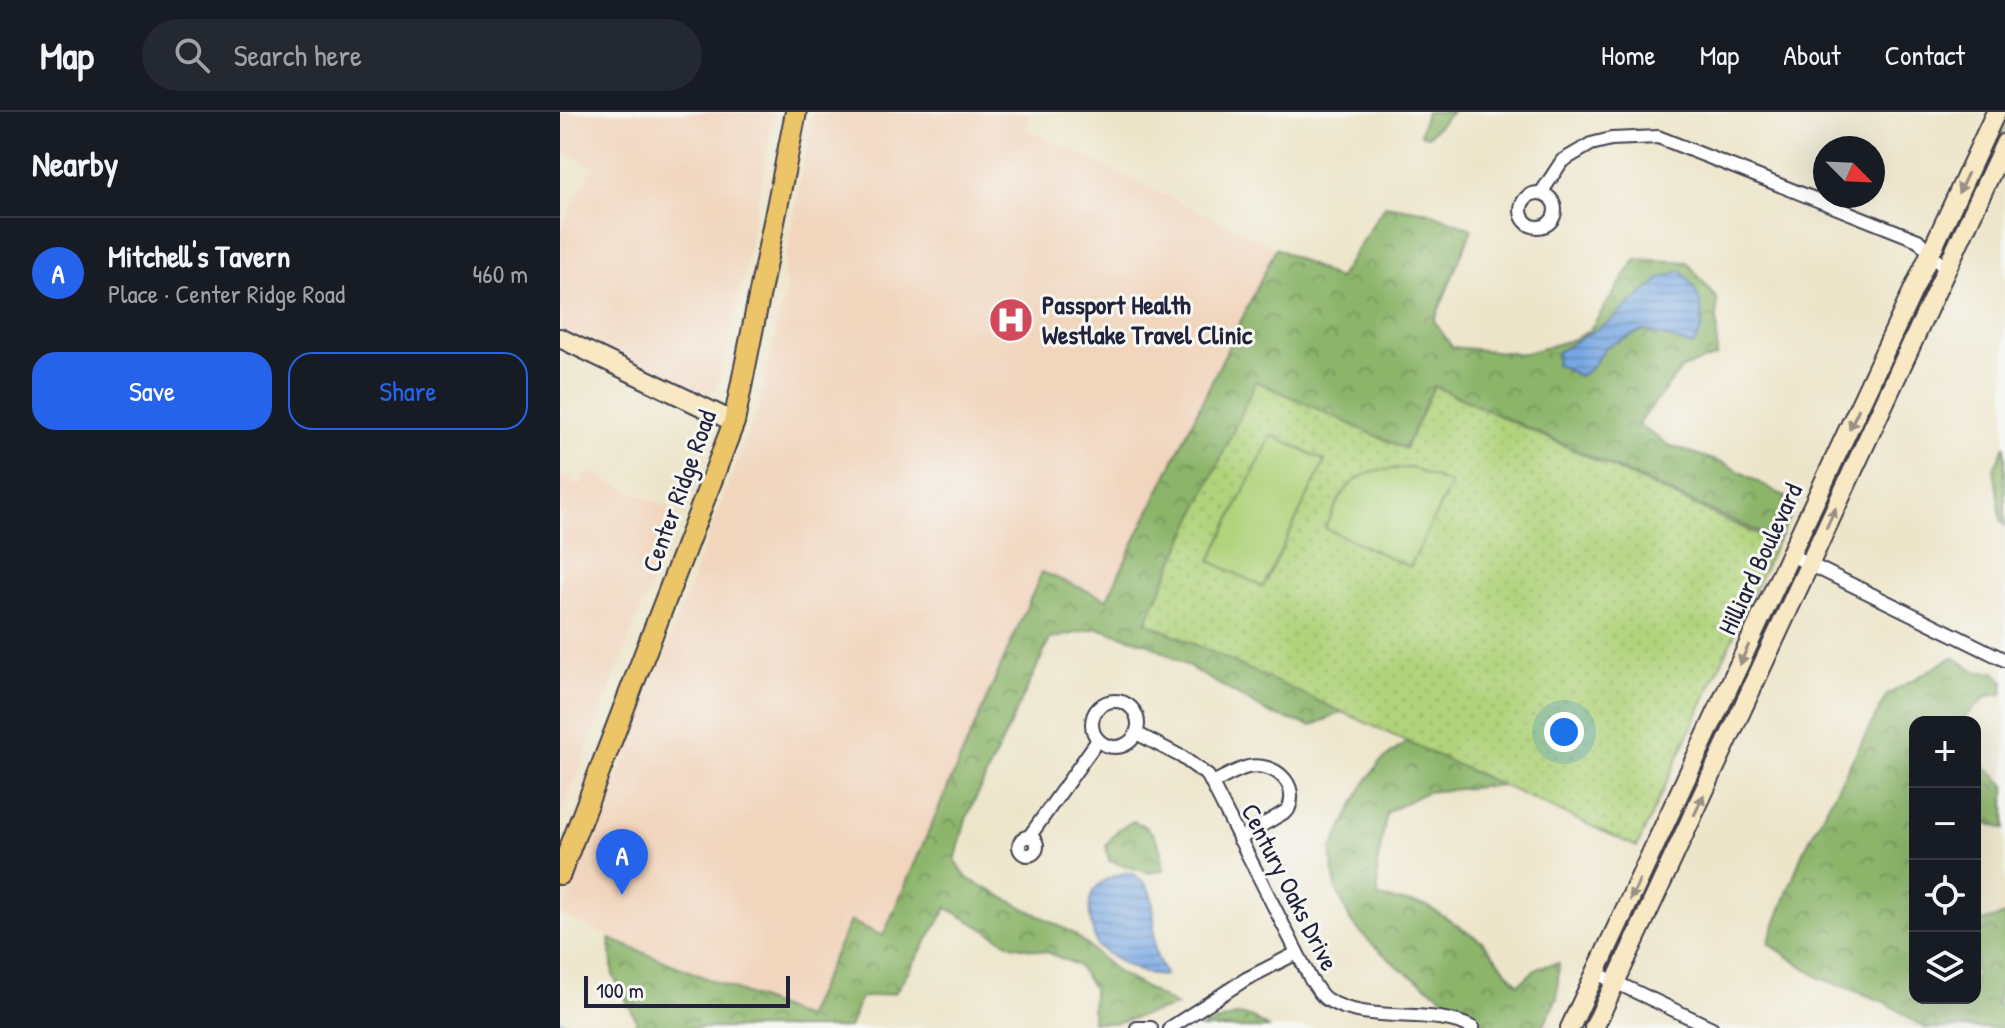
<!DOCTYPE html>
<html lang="en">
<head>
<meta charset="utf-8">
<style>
	:root { --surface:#171b24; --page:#242831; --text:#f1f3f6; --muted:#9ea1a6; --line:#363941; --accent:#2563eb }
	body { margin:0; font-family:"Patrick Hand",sans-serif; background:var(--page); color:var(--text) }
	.controls { position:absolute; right:24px; bottom:24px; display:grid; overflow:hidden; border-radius:16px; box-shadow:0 8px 32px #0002 }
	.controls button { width:72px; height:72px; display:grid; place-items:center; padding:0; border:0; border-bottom:2px solid var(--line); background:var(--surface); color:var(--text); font:40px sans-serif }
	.compass { position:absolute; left:1253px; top:24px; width:72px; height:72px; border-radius:50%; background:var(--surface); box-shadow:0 8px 32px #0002; rotate:114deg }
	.scale { position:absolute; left:24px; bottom:20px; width:206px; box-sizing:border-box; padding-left:8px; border:4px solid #22223b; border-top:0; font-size:22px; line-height:28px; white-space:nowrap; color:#22223b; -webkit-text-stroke:6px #f6f6f2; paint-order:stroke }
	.you { position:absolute; left:1004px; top:620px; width:28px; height:28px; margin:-20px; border:6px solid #fff; border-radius:50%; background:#1a73e8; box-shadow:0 0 0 12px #1a73e833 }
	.badge { display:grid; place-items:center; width:52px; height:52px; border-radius:50%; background:var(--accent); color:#fff; font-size:26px; font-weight:700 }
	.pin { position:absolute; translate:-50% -66px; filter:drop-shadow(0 2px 4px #0008) }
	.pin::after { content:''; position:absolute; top:42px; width:28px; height:24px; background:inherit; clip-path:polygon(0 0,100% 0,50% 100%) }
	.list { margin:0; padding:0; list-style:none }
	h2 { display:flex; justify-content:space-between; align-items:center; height:104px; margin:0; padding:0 32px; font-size:34px }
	h2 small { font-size:26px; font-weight:400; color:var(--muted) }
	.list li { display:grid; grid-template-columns:52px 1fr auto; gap:24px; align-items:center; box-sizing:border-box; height:112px; padding:0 32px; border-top:2px solid var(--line) }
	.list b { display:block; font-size:30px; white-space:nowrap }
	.list p { margin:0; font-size:26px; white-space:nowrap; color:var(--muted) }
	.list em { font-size:26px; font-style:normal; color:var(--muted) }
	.actions { display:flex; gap:16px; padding:24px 32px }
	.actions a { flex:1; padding:18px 0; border:2px solid var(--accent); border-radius:24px; text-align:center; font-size:28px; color:var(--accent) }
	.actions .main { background:var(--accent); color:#fff }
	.icon { flex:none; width:44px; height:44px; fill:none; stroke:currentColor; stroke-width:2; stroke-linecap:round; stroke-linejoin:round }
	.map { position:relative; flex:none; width:1445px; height:916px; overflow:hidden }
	header { display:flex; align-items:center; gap:48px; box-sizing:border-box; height:112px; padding:0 40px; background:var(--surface); border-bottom:2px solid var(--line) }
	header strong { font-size:38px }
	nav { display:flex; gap:44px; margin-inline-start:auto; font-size:28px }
	.search { width:560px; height:72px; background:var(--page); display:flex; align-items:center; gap:20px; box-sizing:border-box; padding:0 28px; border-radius:44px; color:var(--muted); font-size:30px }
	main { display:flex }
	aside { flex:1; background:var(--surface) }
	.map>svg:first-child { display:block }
	.built { fill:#f1d5bd }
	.grass { fill:url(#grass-tufts); stroke:#697a5b; stroke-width:2 }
	.forest { fill:url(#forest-crowns); stroke:#576c53; stroke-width:2 }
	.park { fill:url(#park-dots); stroke:#697a5b; stroke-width:2 }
	.pitch { fill:#b0d37b; stroke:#697a5b; stroke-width:2 }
	.water { fill:url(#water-rules); stroke:#4c648e; stroke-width:2 }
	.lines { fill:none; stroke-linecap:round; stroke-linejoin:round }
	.stream { stroke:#77a7e2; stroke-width:4 }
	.street-casing { stroke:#403f50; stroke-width:16 }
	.secondary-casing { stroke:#403f50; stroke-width:22 }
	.primary-casing { stroke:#403f50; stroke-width:24 }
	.street { stroke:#fff; stroke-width:12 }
	.secondary { stroke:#f8e8c3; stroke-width:18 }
	.primary { stroke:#edc569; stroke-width:20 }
	.oneway { fill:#988f86 }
	.labels { text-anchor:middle; stroke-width:6; stroke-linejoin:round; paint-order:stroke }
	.poi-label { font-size:26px; font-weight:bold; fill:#22223b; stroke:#f6f6f2; text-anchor:start }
	.street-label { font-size:26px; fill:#22223b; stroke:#f6f6f2 }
</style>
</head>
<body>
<header>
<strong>Map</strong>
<div class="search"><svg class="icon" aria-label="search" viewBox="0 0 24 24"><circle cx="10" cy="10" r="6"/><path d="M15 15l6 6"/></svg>Search here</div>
<nav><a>Home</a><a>Map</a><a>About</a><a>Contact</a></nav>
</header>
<main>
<aside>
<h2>Nearby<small></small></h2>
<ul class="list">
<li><span class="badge">A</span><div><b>Mitchell's Tavern</b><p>Place · Center Ridge Road</p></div><em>460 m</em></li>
</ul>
<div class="actions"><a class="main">Save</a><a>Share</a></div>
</aside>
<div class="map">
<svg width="1445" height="916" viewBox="0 0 1445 916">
	<defs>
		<pattern id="grass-tufts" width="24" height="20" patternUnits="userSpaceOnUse" patternTransform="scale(2)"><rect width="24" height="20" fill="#b0d37b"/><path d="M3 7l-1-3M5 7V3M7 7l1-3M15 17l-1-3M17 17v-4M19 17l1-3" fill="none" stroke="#97b56b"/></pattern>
		<pattern id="forest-crowns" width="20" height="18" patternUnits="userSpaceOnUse" patternTransform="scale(2)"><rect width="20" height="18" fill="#8cb56b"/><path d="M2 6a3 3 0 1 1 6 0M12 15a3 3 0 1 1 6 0" fill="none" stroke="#729359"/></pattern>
		<pattern id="park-dots" width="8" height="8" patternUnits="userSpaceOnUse" patternTransform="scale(2)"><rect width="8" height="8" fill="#b0d37b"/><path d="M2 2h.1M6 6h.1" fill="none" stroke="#97b56b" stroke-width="1.8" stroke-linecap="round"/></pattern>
		<pattern id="water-rules" width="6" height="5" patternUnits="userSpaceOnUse" patternTransform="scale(2)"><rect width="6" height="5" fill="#77a7e2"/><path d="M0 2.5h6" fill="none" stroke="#6188b8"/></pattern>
	</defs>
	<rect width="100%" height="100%" fill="#f6f6f2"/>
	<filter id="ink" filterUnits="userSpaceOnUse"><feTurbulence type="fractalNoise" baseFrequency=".0125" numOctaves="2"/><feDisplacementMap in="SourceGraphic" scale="16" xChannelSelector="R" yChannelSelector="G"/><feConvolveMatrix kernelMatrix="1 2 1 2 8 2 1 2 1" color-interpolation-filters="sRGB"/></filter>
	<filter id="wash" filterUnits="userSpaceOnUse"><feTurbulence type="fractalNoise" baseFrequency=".006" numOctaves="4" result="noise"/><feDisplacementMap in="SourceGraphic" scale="32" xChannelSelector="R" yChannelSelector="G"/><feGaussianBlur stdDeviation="1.8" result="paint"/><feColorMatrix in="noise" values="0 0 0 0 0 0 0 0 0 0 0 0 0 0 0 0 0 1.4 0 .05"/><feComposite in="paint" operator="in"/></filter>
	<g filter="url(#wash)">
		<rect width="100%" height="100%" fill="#ede5c9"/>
		<g class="built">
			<path d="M 0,0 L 215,0 L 177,197 L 155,279 L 134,282 L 0,217 L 0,119 L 32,55 L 0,38 Z"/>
			<path d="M 253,0 L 470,0 L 466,17 L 716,136 L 546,487 L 481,460 L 322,825 L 290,810 L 245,907 L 0,803 L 47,693 L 199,291 L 226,175 L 223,162 Z"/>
			<path d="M 28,360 L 118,400 L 0,709 L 0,363 L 20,374 Z"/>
		</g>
		<g class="grass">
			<path d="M 1443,0 L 1445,17 L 1393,128 L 1385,133 Z"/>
			<path d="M 1366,171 L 1370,172 L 1251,430 L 1248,431 Z"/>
			<path d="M 1225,470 L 1229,477 L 1156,632 L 1150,633 Z"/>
			<path d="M 1136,664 L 1141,667 L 1058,848 L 1053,847 Z"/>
		</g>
		<g class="forest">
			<path d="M 866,0 L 892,0 L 868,24 L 860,22 Z"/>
			<path d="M 825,93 L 869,100 L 912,117 L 874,209 L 892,235 L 964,242 L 1014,227 L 1029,219 L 1076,147 L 1127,150 L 1157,187 L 1157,244 L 1122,256 L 1078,312 L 1108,333 L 1166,352 L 1236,391 L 1218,429 L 874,274 L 845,337 L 696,270 L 586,510 L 783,600 L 751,614 L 711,602 L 587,531 L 537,516 L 490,527 L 406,707 L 395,749 L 408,767 L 513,821 L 557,860 L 617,894 L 556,911 L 532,910 L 533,876 L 517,853 L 487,840 L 452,833 L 387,796 L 335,881 L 300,886 L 289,916 L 72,916 L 77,909 L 53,863 L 50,827 L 245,906 L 290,809 L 323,824 L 482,460 L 547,487 L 716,136 L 778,167 Z"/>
			<path d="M 1445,333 L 1445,414 L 1441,408 L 1434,356 Z"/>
			<path d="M 1393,545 L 1418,560 L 1435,560 L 1444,570 L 1442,582 L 1427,584 L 1400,610 L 1355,610 L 1355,886 L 1415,886 L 1415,812 L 1445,803 L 1445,855 L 1437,892 L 1445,898 L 1445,916 L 1365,916 L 1325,890 L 1260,866 L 1208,831 L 1242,742 L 1327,583 Z"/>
			<path d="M 847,630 L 942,673 L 866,680 L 827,700 L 817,754 L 818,785 L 867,794 L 922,829 L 958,872 L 979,855 L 999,851 L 997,886 L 982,916 L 933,916 L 926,913 L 838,855 L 810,830 L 791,810 L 776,776 L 771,738 L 802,676 L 820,650 Z"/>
			<path d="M 1415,650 L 1431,659 L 1445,674 L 1445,717 L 1415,707 Z"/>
			<path d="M 573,709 C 598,718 601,734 604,758 L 589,761 L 549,749 L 546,733 L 559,717 Z"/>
			<path d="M 677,903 L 691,905 L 708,916 L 639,916 Z"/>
		</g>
		<path class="park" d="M 696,269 L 845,337 L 874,274 L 1216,431 L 1077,735 L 586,510 Z"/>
		<g class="pitch">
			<path d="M 712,323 L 765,349 L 703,475 L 650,449 Z"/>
			<path d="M 851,356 L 891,372 L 850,455 L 765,416 C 787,367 797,357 851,356 Z"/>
		</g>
		<g class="water">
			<path d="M 1121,159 C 1140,178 1151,210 1133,234 L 1084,218 L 1047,234 L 1030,257 L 1019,264 L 996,252 L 997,240 L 1049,210 L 1102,166 Z"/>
			<path d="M 568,760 C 603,773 591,808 595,839 C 597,847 602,855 605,863 C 585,867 552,846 537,834 C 525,794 522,770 568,760 Z"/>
		</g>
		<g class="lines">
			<path class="stream" d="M 0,909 L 18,916"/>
		</g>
	</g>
	<g filter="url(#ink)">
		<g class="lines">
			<g class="street-casing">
				<g id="street">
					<circle cx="978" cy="98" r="17"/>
					<path d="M 981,81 L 1002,49 L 1031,32 L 1051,27 L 1098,25 L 1358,128 L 1386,158"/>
					<path d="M 1231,443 L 1445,548"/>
					<circle cx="555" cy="612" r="23"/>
					<path d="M 576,621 L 622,645 L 648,664 L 751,868 C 755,873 760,883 766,887 C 809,914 871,894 913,916"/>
					<path d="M 652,671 C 663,666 676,658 688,655 C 715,650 740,672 728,698 L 679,727"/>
					<circle cx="468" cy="734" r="9"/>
					<path d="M 469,725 L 538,628"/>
					<path d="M 1036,861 L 1152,916"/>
					<path d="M 577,916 L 591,916"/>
					<path d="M 610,916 L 686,867 L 737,841"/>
				</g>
			</g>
			<g class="secondary-casing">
				<g id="secondary">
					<path d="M 0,226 L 174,310"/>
					<path d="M 1010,916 L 1436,0"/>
					<path d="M 1034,916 L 1445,31"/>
				</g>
			</g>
			<g class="primary-casing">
				<path id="primary" d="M 0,762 L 174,310 L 236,0"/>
			</g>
			<use href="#street" class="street"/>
			<use href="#secondary" class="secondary"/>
			<use href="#primary" class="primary"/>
		</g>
		<defs><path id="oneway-solid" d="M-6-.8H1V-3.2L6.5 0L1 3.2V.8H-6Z" transform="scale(2)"/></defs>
		<g class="oneway">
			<use href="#oneway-solid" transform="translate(1403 71) rotate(115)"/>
			<use href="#oneway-solid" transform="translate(1294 307) rotate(115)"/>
			<use href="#oneway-solid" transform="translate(1271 406) rotate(-65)"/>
			<use href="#oneway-solid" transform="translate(1184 543) rotate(115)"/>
			<use href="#oneway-solid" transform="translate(1139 693) rotate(-65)"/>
			<use href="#oneway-solid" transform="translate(1075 778) rotate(115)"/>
		</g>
	</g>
	<defs>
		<g id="hospital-disc" transform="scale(2.3)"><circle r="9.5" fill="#d1495b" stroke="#f6f6f2"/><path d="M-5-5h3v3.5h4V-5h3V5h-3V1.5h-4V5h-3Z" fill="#fff"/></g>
	</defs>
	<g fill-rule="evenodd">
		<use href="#hospital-disc" x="451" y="208"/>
	</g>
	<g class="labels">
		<g class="poi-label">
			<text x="482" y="202">Passport Health<tspan x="482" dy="30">Westlake Travel Clinic</tspan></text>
		</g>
		<g class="street-label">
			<text transform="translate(119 379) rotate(-70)" y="9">Center Ridge Road</text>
			<text transform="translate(1200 447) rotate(-65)" y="9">Hilliard Boulevard</text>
			<text transform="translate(730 775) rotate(63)" y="9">Century Oaks Drive</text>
		</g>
	</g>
</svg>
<div class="controls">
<button>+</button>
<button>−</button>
<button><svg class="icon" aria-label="locate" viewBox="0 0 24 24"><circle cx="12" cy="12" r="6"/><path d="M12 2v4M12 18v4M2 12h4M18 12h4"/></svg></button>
<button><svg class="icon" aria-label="layers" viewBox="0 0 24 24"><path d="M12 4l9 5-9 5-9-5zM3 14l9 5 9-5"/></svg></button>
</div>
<svg class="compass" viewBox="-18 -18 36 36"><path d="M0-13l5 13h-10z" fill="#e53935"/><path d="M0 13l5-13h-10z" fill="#9ea1a6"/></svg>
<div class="scale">100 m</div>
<div class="you"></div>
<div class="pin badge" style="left:62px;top:783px">A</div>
</div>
</main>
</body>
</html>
